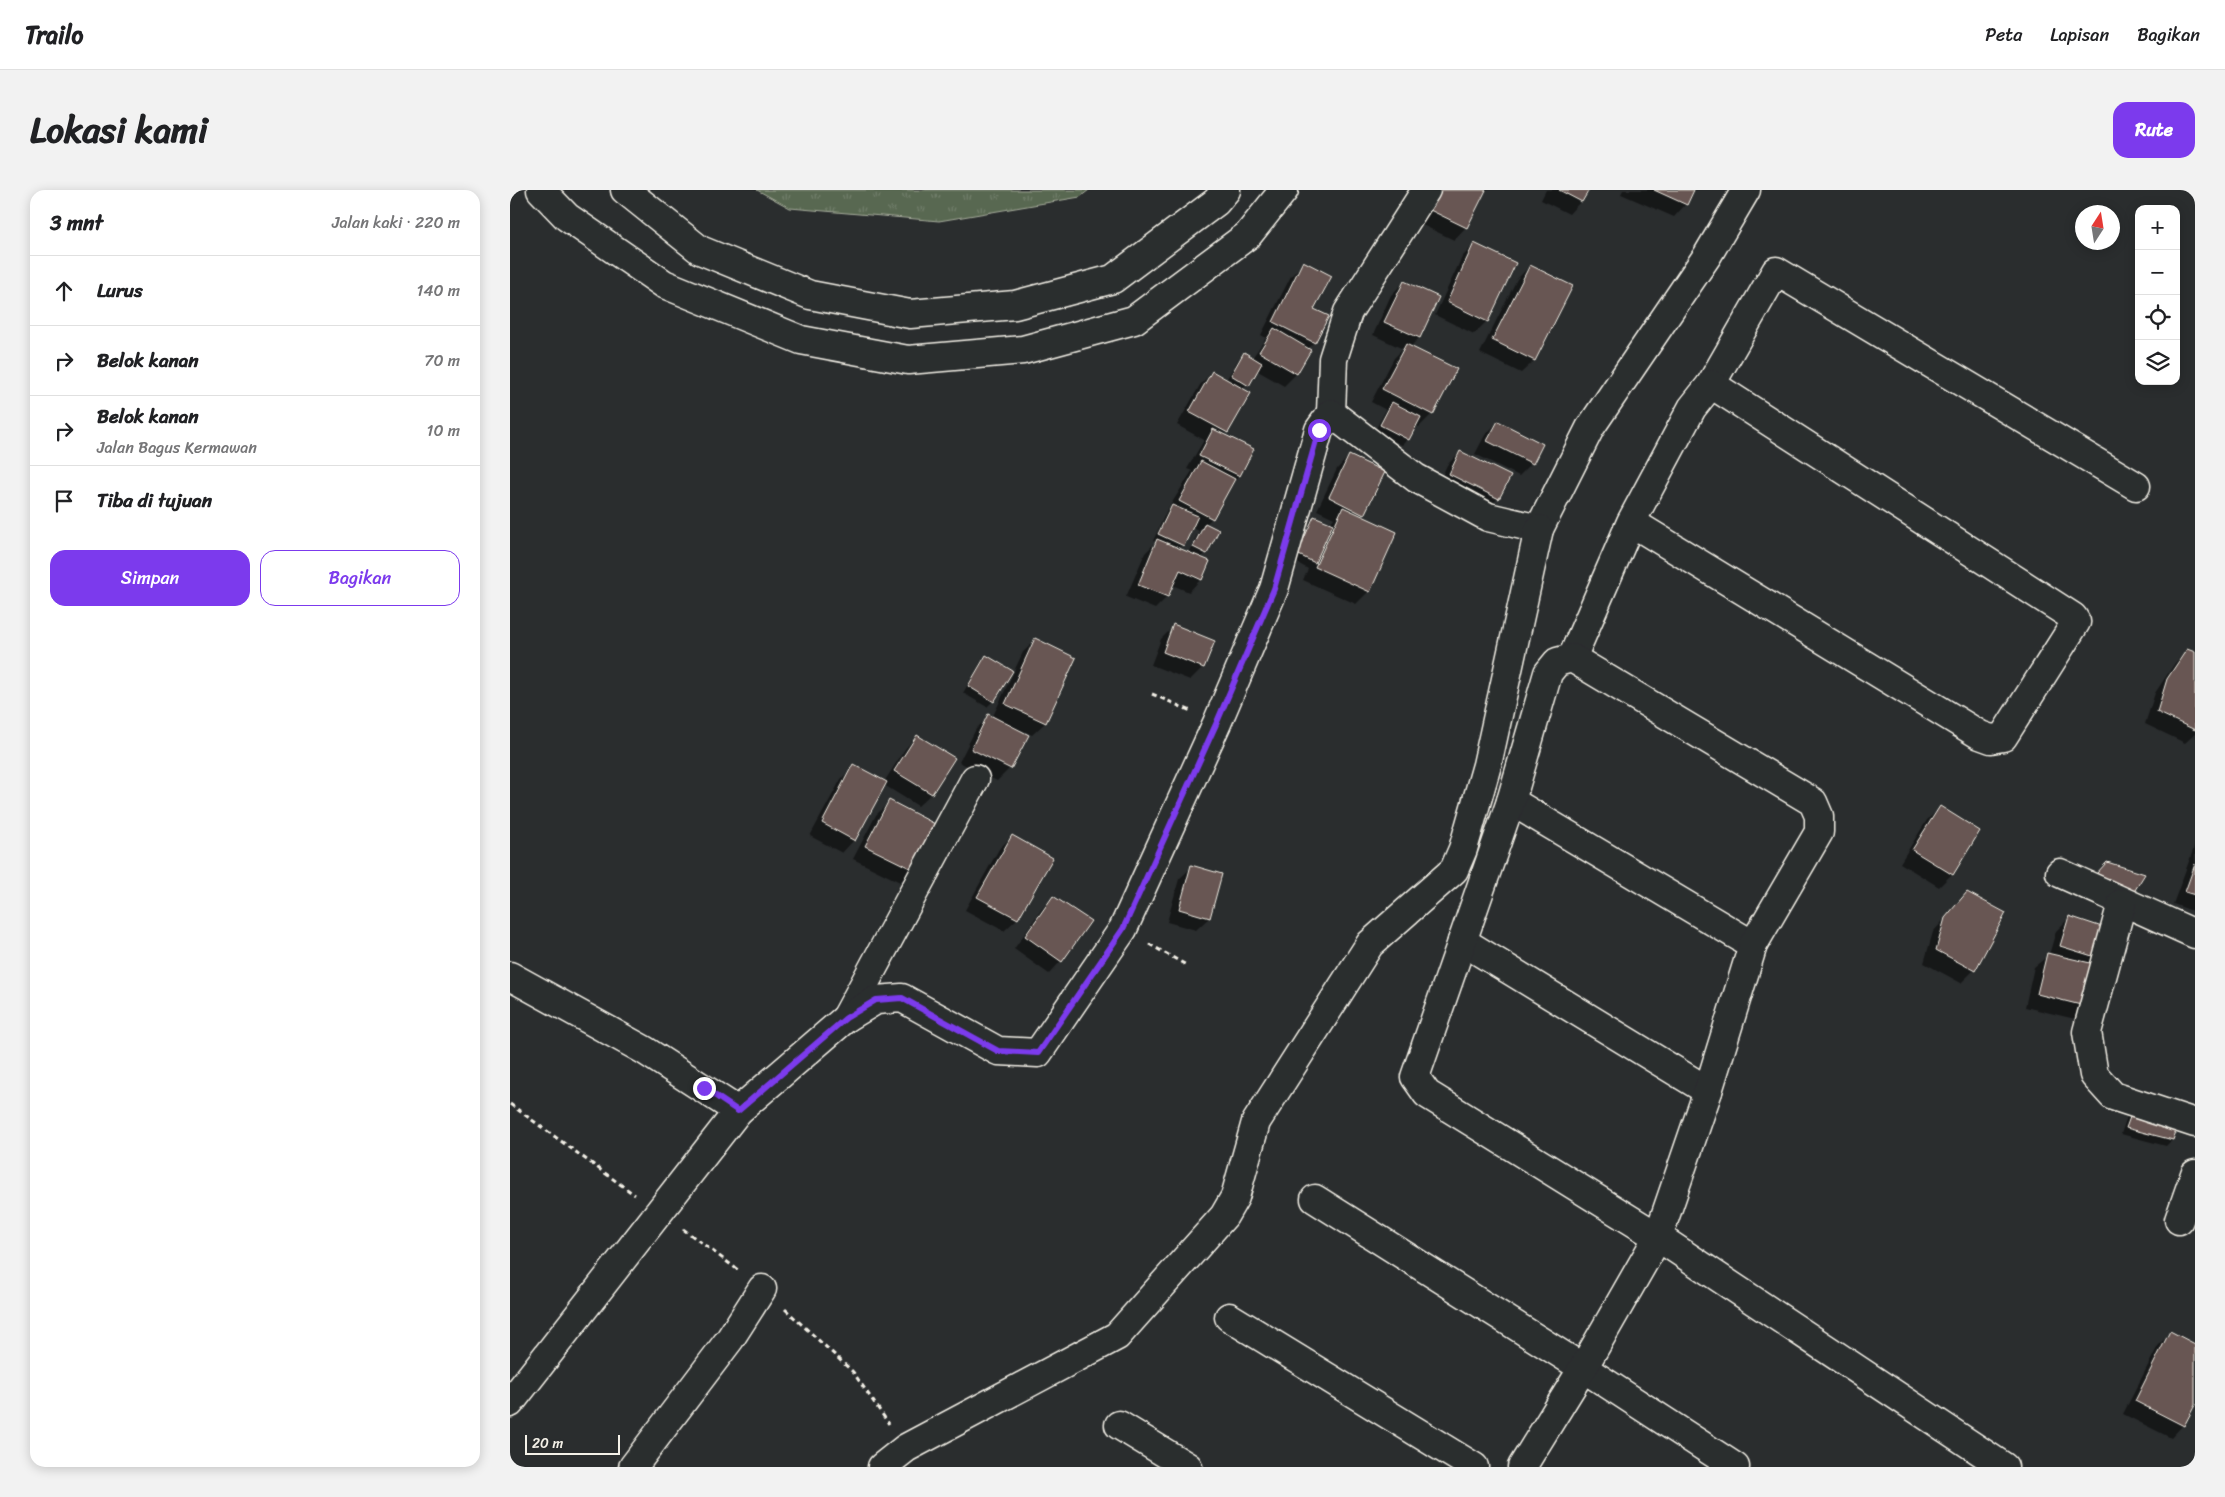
<!DOCTYPE html>
<html lang="id">
<head>
<meta charset="utf-8">
<style>
	:root { --surface:#fff; --page:#f2f2f2; --text:#202124; --muted:#757577; --line:#e0e0e0; --accent:#7c3aed }
	body { margin:0; font-family:Sriracha,sans-serif; background:var(--page); color:var(--text) }
	.controls { position:absolute; right:15px; top:15px; display:grid; overflow:hidden; border-radius:10px; box-shadow:0 2px 12px #0003 }
	.controls button { width:45px; height:45px; display:grid; place-items:center; padding:0; border:0; border-bottom:1px solid var(--line); background:var(--surface); color:var(--text); font:25px sans-serif }
	.compass { position:absolute; left:1565px; top:15px; width:45px; height:45px; border-radius:50%; background:var(--surface); box-shadow:0 2px 12px #0003; rotate:12deg }
	.scale { position:absolute; left:15px; bottom:12px; width:95px; box-sizing:border-box; padding-left:5px; border:2px solid #f4f1e8; border-top:0; font-size:14px; line-height:18px; white-space:nowrap; color:#f4f1e8; -webkit-text-stroke:4px #2a2d2e; paint-order:stroke }
	.stop { position:absolute; width:15px; height:15px; margin:-11px; border:4px solid #7c3aed; border-radius:50%; background:#fff }
	.stop.end { background:#7c3aed; border-color:#fff; box-shadow:0 1px 5px #0008 }
	.list { margin:0; padding:0; list-style:none }
	h2 { display:flex; justify-content:space-between; align-items:center; height:65px; margin:0; padding:0 20px; font-size:21px }
	h2 small { font-size:16px; font-weight:400; color:var(--muted) }
	.list li { display:grid; grid-template-columns:32px 1fr auto; gap:15px; align-items:center; box-sizing:border-box; height:70px; padding:0 20px; border-top:1px solid var(--line) }
	.list b { display:block; font-size:19px; white-space:nowrap }
	.list p { margin:0; font-size:16px; white-space:nowrap; color:var(--muted) }
	.list em { font-size:16px; font-style:normal; color:var(--muted) }
	.actions { display:flex; gap:10px; padding:15px 20px }
	.actions a { flex:1; padding:11px 0; border:1px solid var(--accent); border-radius:15px; text-align:center; font-size:18px; color:var(--accent) }
	.actions .main { background:var(--accent); color:#fff }
	.icon { flex:none; width:28px; height:28px; fill:none; stroke:currentColor; stroke-width:2; stroke-linecap:round; stroke-linejoin:round }
	.map { position:relative; flex:none; width:1685px; height:1277px; overflow:hidden; border-radius:15px }
	header { display:flex; align-items:center; gap:30px; box-sizing:border-box; height:70px; padding:0 25px; background:var(--surface); border-bottom:1px solid var(--line) }
	header strong { font-size:24px }
	nav { display:flex; gap:28px; margin-inline-start:auto; font-size:18px }
	.intro { display:flex; align-items:center; justify-content:space-between; box-sizing:border-box; height:120px; padding:0 30px }
	h1 { margin:0; font-size:35px }
	.button { padding:12px 22px; border-radius:15px; background:var(--accent); color:#fff; font-size:18px; font-weight:700 }
	main { display:flex; gap:30px; padding:0 30px }
	aside { flex:1; background:var(--surface); border-radius:15px; box-shadow:0 2px 12px #0003 }
	.map>svg:first-child { display:block }
	.grass { fill:url(#grass-tufts); stroke:#a6ac9c }
	.shadow { fill:#0007; fill-rule:evenodd }
	.building { fill:#685653; stroke:#f4f1e8 }
	.lines { fill:none; stroke-linecap:round; stroke-linejoin:round }
	.minor-casing { stroke:#f4f1e8; stroke-width:31 }
	.motorway-casing { stroke:#f4f1e8; stroke-width:31 }
	.path { stroke:#f4f1e8; stroke-width:3; stroke-dasharray:5 4; stroke-linecap:butt }
	.minor { stroke:#2a2d2e; stroke-width:28 }
	.motorway { stroke:#2a2d2e; stroke-width:28 }
	.route { stroke:#7c3aed; stroke-width:6 }
</style>
</head>
<body>
<header>
<strong>Trailo</strong>
<nav><a>Peta</a><a>Lapisan</a><a>Bagikan</a></nav>
</header>
<div class="intro"><h1>Lokasi kami</h1><a class="button">Rute</a></div>
<main>
<aside>
<h2>3 mnt<small>Jalan kaki · 220 m</small></h2>
<ul class="list">
<li><svg class="icon" aria-label="ahead" viewBox="0 0 24 24"><path d="M12 20V5M6 11l6-6 6 6"/></svg><div><b>Lurus</b></div><em>140 m</em></li>
<li><svg class="icon" aria-label="right" viewBox="0 0 24 24"><path d="M7 20v-9h11M14 6l5 5-5 5"/></svg><div><b>Belok kanan</b></div><em>70 m</em></li>
<li><svg class="icon" aria-label="right" viewBox="0 0 24 24"><path d="M7 20v-9h11M14 6l5 5-5 5"/></svg><div><b>Belok kanan</b><p>Jalan Bagus Kermawan</p></div><em>10 m</em></li>
<li><svg class="icon" aria-label="arrive" viewBox="0 0 24 24"><path d="M6 21V4h12l-3 4 3 4H6"/></svg><div><b>Tiba di tujuan</b></div></li>
</ul>
<div class="actions"><a class="main">Simpan</a><a>Bagikan</a></div>
</aside>
<div class="map">
<svg width="1685" height="1277" viewBox="0 0 1685 1277">
	<defs>
		<pattern id="grass-tufts" width="24" height="20" patternUnits="userSpaceOnUse" patternTransform="scale(1.25)"><rect width="24" height="20" fill="#596851"/><path d="M3 7l-1-3M5 7V3M7 7l1-3M15 17l-1-3M17 17v-4M19 17l1-3" fill="none" stroke="#717e6a"/></pattern>
	</defs>
	<rect width="100%" height="100%" fill="#2a2d2e"/>
	<filter id="ink" filterUnits="userSpaceOnUse"><feTurbulence type="fractalNoise" baseFrequency=".02" numOctaves="2"/><feDisplacementMap in="SourceGraphic" scale="10" xChannelSelector="R" yChannelSelector="G"/><feConvolveMatrix kernelMatrix="1 2 1 2 8 2 1 2 1" color-interpolation-filters="sRGB"/></filter>
	<g filter="url(#ink)">
		<path class="grass" d="M 247,0 L 579,0 L 570,7 L 429,31 L 280,18 Z"/>
		<g class="shadow">
			<path d="M 924,0 L 974,0 L 956,37 L 944,50 L 908,33 Z"/>
			<path d="M 1036,0 L 1077,0 L 1071,11 L 1059,24 L 1031,10 Z"/>
			<path d="M 1113,0 L 1183,0 L 1176,14 L 1164,27 L 1111,4 Z"/>
			<path d="M 965,54 L 977,131 L 964,144 L 925,125 L 952,67 Z"/>
			<path d="M 794,73 L 803,120 L 817,126 L 804,152 L 797,159 L 800,161 L 786,184 L 774,196 L 746,180 L 733,200 L 740,203 L 714,246 L 742,260 L 729,286 L 720,295 L 702,328 L 695,335 L 696,363 L 691,368 L 691,389 L 679,402 L 662,395 L 657,407 L 645,419 L 616,407 L 635,363 L 646,352 L 643,351 L 656,322 L 682,281 L 677,279 L 694,250 L 667,235 L 690,195 L 702,182 L 716,190 L 728,170 L 734,164 L 742,168 L 756,148 L 751,145 L 781,86 ZM 681,337 L 689,341 L 678,363 L 669,359 Z"/>
			<path d="M 1020,76 L 1061,97 L 1024,171 L 1011,183 L 970,163 L 1007,89 Z"/>
			<path d="M 894,92 L 928,108 L 909,148 L 900,157 L 922,224 L 909,237 L 905,235 L 898,249 L 892,255 L 864,242 L 876,220 L 861,212 L 884,168 L 893,159 L 863,145 L 881,105 Z"/>
			<path d="M 988,232 L 1022,273 L 1009,286 L 965,264 L 975,245 Z"/>
			<path d="M 950,262 L 988,308 L 976,321 L 927,297 L 937,275 Z"/>
			<path d="M 839,266 L 853,324 L 850,327 L 859,401 L 846,414 L 793,390 L 798,379 L 782,370 L 798,333 L 804,327 L 819,334 L 824,328 L 807,320 L 827,279 Z"/>
			<path d="M 664,436 L 693,477 L 680,490 L 641,475 L 651,449 Z"/>
			<path d="M 526,450 L 565,468 L 535,533 L 522,545 L 511,540 L 510,542 L 517,546 L 500,578 L 487,591 L 449,572 L 466,539 L 479,526 L 482,528 L 513,462 Z"/>
			<path d="M 1678,460 L 1685,464 L 1685,544 L 1675,553 L 1635,534 L 1645,503 L 1665,473 Z"/>
			<path d="M 477,466 L 483,511 L 477,517 L 453,503 L 471,472 Z"/>
			<path d="M 407,546 L 444,569 L 421,604 L 408,616 L 374,595 L 344,650 L 332,663 L 300,646 L 331,589 L 344,576 L 374,592 L 395,559 Z"/>
			<path d="M 379,612 L 403,680 L 390,692 L 343,669 L 366,625 Z"/>
			<path d="M 1430,618 L 1468,642 L 1442,684 L 1429,697 L 1390,673 L 1417,630 Z"/>
			<path d="M 502,646 L 541,668 L 507,729 L 494,741 L 455,720 L 489,659 Z"/>
			<path d="M 1685,655 L 1685,722 L 1663,714 Z"/>
			<path d="M 682,677 L 699,728 L 686,740 L 657,732 L 669,689 Z"/>
			<path d="M 1457,704 L 1464,780 L 1451,793 L 1414,773 L 1423,742 Z"/>
			<path d="M 543,707 L 551,771 L 539,784 L 504,759 L 531,720 Z"/>
			<path d="M 1559,728 L 1599,741 L 1577,816 L 1565,829 L 1515,817 L 1524,777 L 1539,765 L 1546,741 Z"/>
			<path d="M 1623,920 L 1662,950 L 1656,956 L 1611,944 L 1617,926 Z"/>
			<path d="M 1660,1143 L 1685,1155 L 1685,1212 L 1673,1235 L 1661,1248 L 1613,1224 L 1648,1156 Z"/>
		</g>
		<g class="building">
			<path d="M 930,0 L 976,0 L 957,38 L 920,20 Z"/>
			<path d="M 1049,0 L 1079,0 L 1072,12 Z"/>
			<path d="M 1144,0 L 1184,0 L 1177,15 Z"/>
			<path d="M 964,53 L 1006,73 L 978,132 L 937,112 Z"/>
			<path d="M 793,71 L 822,86 L 804,119 L 819,126 L 805,153 L 763,132 Z"/>
			<path d="M 1020,75 L 1063,96 L 1025,171 L 982,150 Z"/>
			<path d="M 894,91 L 929,107 L 910,148 L 874,132 Z"/>
			<path d="M 764,138 L 801,160 L 787,184 L 749,162 Z"/>
			<path d="M 896,154 L 947,179 L 923,225 L 872,199 Z"/>
			<path d="M 734,162 L 752,173 L 739,196 L 721,185 Z"/>
			<path d="M 702,181 L 741,203 L 718,243 L 679,222 Z"/>
			<path d="M 882,212 L 911,227 L 899,250 L 870,235 Z"/>
			<path d="M 988,231 L 1033,254 L 1023,274 L 977,251 Z"/>
			<path d="M 703,239 L 744,259 L 730,286 L 689,266 Z"/>
			<path d="M 950,261 L 1001,286 L 989,309 L 939,284 Z"/>
			<path d="M 839,265 L 875,282 L 854,325 L 819,307 Z"/>
			<path d="M 691,271 L 725,289 L 703,329 L 669,311 Z"/>
			<path d="M 662,315 L 688,326 L 674,356 L 648,344 Z"/>
			<path d="M 833,317 L 887,342 L 860,402 L 805,377 Z"/>
			<path d="M 804,326 L 823,334 L 805,373 L 787,364 Z"/>
			<path d="M 695,333 L 709,340 L 697,364 L 683,357 Z"/>
			<path d="M 647,349 L 700,371 L 692,390 L 670,380 L 658,407 L 628,395 Z"/>
			<path d="M 663,434 L 705,451 L 694,478 L 653,462 Z"/>
			<path d="M 525,448 L 566,468 L 536,533 L 495,514 Z"/>
			<path d="M 1677,459 L 1685,462 L 1685,540 L 1647,522 L 1657,489 Z"/>
			<path d="M 476,465 L 503,481 L 484,512 L 458,496 Z"/>
			<path d="M 478,524 L 519,545 L 501,579 L 461,559 Z"/>
			<path d="M 407,545 L 445,568 L 422,604 L 384,581 Z"/>
			<path d="M 343,574 L 377,592 L 345,651 L 312,633 Z"/>
			<path d="M 379,610 L 427,635 L 404,680 L 355,656 Z"/>
			<path d="M 1430,616 L 1470,641 L 1443,685 L 1402,660 Z"/>
			<path d="M 502,645 L 543,668 L 508,729 L 467,707 Z"/>
			<path d="M 1597,672 L 1635,684 L 1620,708 L 1588,698 L 1586,684 Z"/>
			<path d="M 1685,674 L 1685,705 L 1675,702 Z"/>
			<path d="M 681,675 L 712,684 L 700,728 L 669,719 Z"/>
			<path d="M 1457,702 L 1496,723 L 1465,781 L 1426,760 L 1435,728 Z"/>
			<path d="M 543,706 L 581,731 L 552,772 L 515,746 Z"/>
			<path d="M 1559,726 L 1601,740 L 1592,769 L 1550,756 Z"/>
			<path d="M 1537,763 L 1589,775 L 1579,817 L 1527,804 Z"/>
			<path d="M 1623,919 L 1669,933 L 1663,950 L 1616,938 Z"/>
			<path d="M 1660,1141 L 1685,1154 L 1685,1215 L 1674,1236 L 1625,1211 Z"/>
		</g>
		<g class="lines">
			<g class="minor-casing">
				<g id="minor">
					<path d="M 1201,194 L 1266,81 L 1626,296"/>
					<path d="M 821,223 L 823,169 L 838,122 L 916,0"/>
					<path d="M 1062,468 L 1121,332 L 1182,218 L 1201,194 L 1563,427 L 1566,432 L 1493,547 L 1481,549 L 1470,545 L 1121,332"/>
					<path d="M 1001,611 L 1243,755"/>
					<path d="M 1550,683 L 1685,744"/>
					<path d="M 1612,713 L 1577,842 L 1584,885 L 1603,906 L 1685,933"/>
					<path d="M 952,751 L 1198,901"/>
					<path d="M 0,786 L 134,860 L 228,921"/>
					<path d="M 336,828 L 465,589"/>
					<path d="M 805,1009 L 1073,1178 L 1225,1277"/>
					<path d="M 1669,1030 L 1685,984"/>
					<path d="M 719,1127 L 964,1277"/>
					<path d="M 0,1213 L 228,921 L 336,828 L 366,810 L 392,808 L 488,861 L 528,863 L 613,739 L 707,533 L 764,399 L 809,240 L 821,223 L 906,288 L 978,327 L 1029,339 L 1080,238 L 1197,66 L 1236,0"/>
					<path d="M 609,1235 L 678,1277"/>
					<path d="M 123,1277 L 220,1149 L 252,1099"/>
					<path d="M 372,1277 L 396,1258 L 607,1146 L 714,1026 L 725,1007 L 746,932 L 860,754 L 944,680 L 953,659 L 977,575 L 1029,339"/>
					<path d="M 1012,1277 L 1073,1178 L 1148,1047 L 1198,901 L 1243,755 L 1309,642 L 1309,626 L 1303,612 L 1062,468 L 1047,472 L 1038,483 L 1001,611 L 905,887 L 917,904 L 1148,1047 L 1494,1277"/>
				</g>
			</g>
			<g class="motorway-casing">
				<g id="motorway">
					<path d="M 31,0 L 57,27 L 154,94 L 291,150 L 398,170 L 513,160 L 624,130 L 738,45 L 774,0"/>
					<path d="M 115,0 L 190,60 L 300,105 L 400,124 L 505,115 L 603,89 L 706,12 L 716,0"/>
				</g>
			</g>
			<g class="path">
				<path d="M 642,504 L 681,521"/>
				<path d="M 639,754 L 678,776"/>
				<path d="M 0,914 L 125,1005"/>
				<path d="M 173,1039 L 228,1080"/>
				<path d="M 275,1119 L 343,1182 L 379,1234"/>
			</g>
			<use href="#minor" class="minor"/>
			<use href="#motorway" class="motorway"/>
		</g>
	</g>
	<g class="lines" filter="url(#ink)">
		<path class="route" d="M 194,898 L 228,921 L 336,828 L 366,810 L 392,808 L 488,861 L 528,863 L 613,739 L 707,532 L 764,399 L 809,240"/>
	</g>
</svg>
<div class="controls">
<button>+</button>
<button>−</button>
<button><svg class="icon" aria-label="locate" viewBox="0 0 24 24"><circle cx="12" cy="12" r="6"/><path d="M12 2v4M12 18v4M2 12h4M18 12h4"/></svg></button>
<button><svg class="icon" aria-label="layers" viewBox="0 0 24 24"><path d="M12 4l9 5-9 5-9-5zM3 14l9 5 9-5"/></svg></button>
</div>
<svg class="compass" viewBox="-18 -18 36 36"><path d="M0-13l5 13h-10z" fill="#e53935"/><path d="M0 13l5-13h-10z" fill="#757577"/></svg>
<div class="scale">20 m</div>
<div class="stop" style="left:809px;top:240px"></div>
<div class="stop end" style="left:194px;top:898px"></div>
</div>
</main>
</body>
</html>
